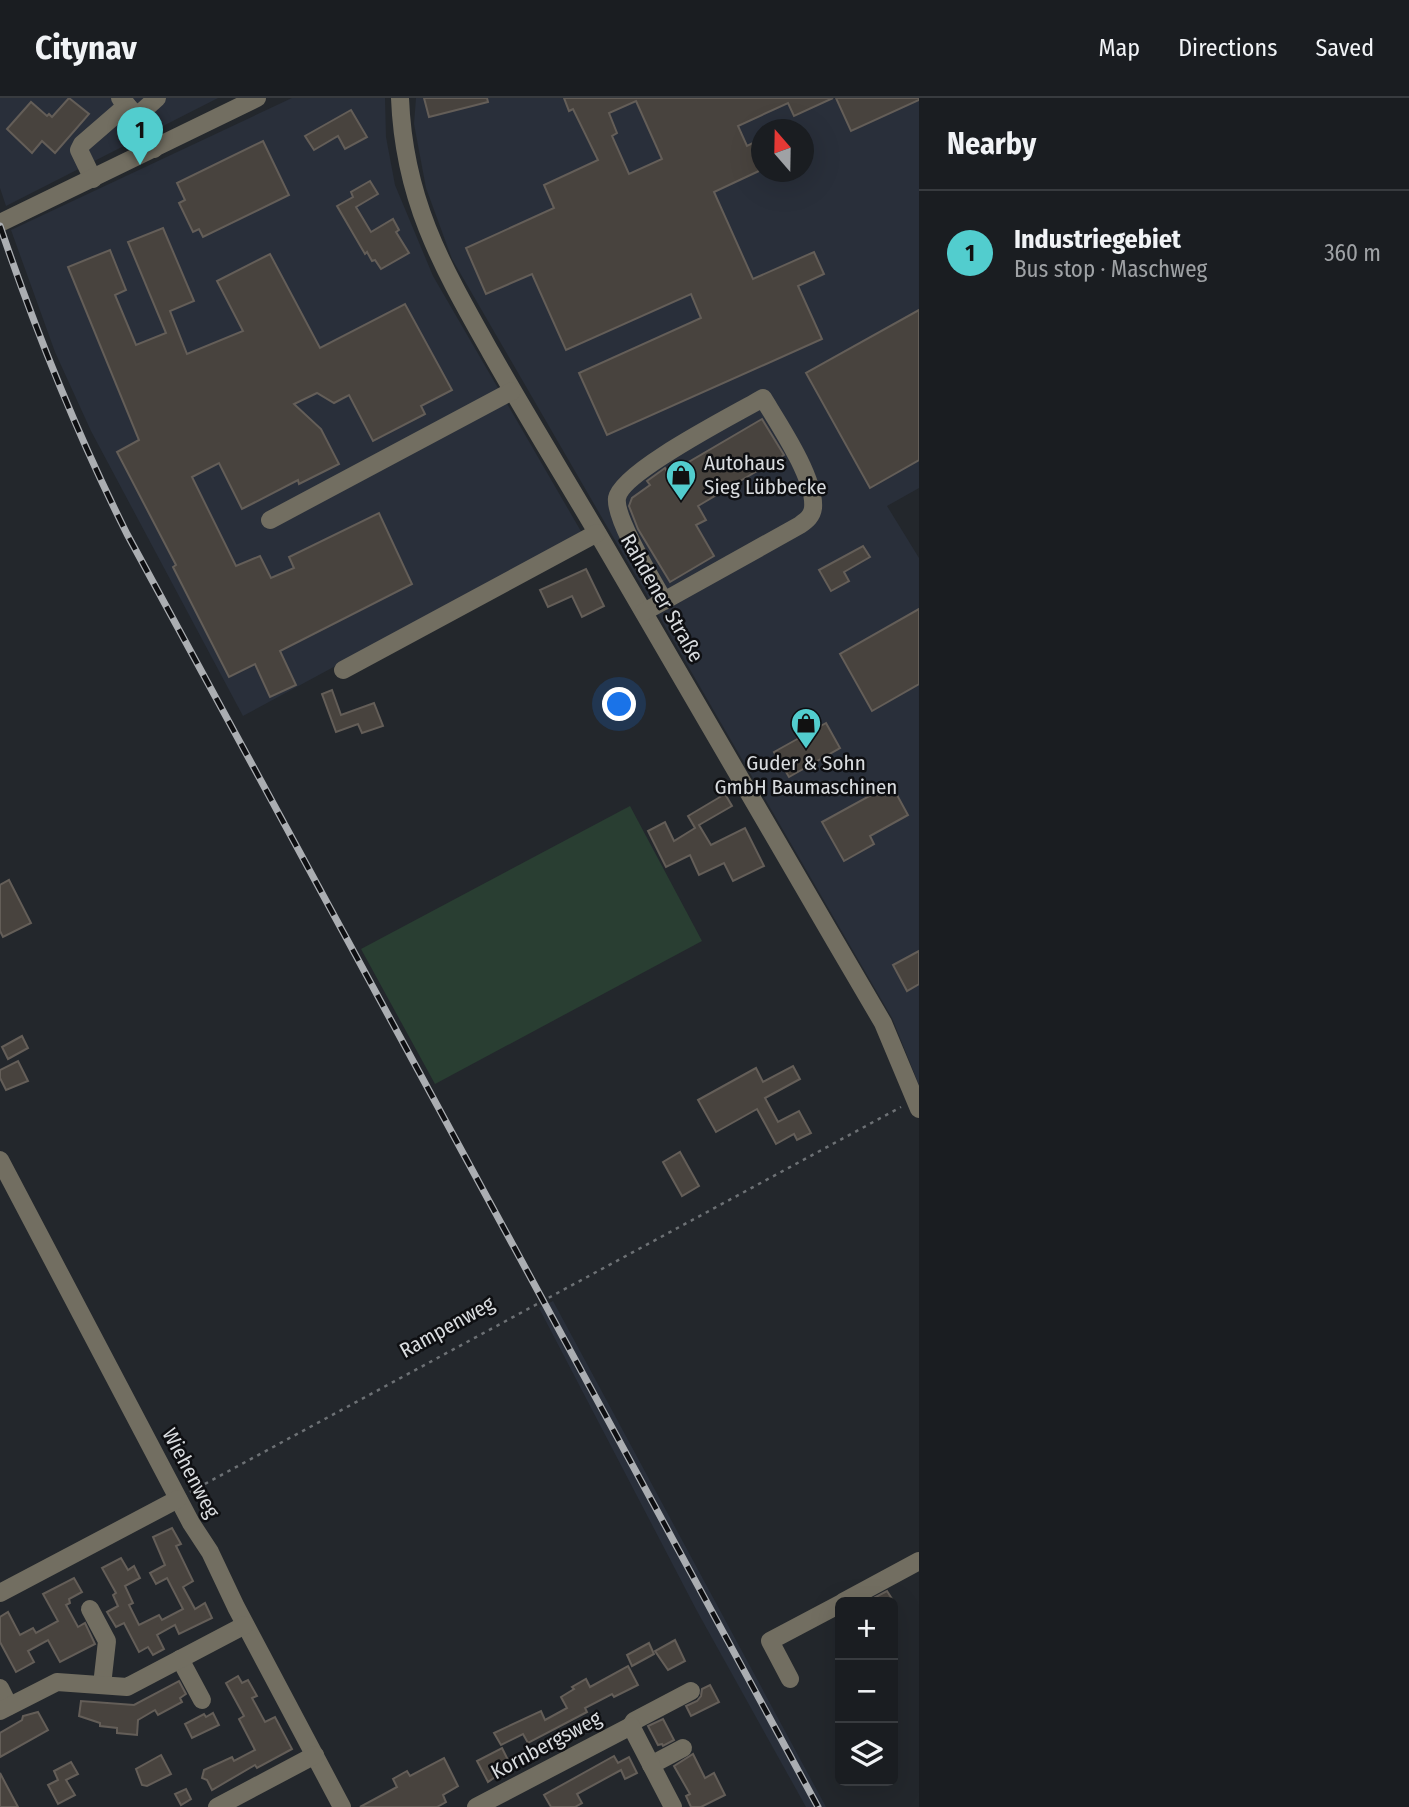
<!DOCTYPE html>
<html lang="en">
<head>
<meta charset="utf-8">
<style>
	:root { --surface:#1a1d21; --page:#272a2e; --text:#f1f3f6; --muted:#9fa2a5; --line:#383b3f; --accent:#52cdce }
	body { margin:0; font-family:"Fira Sans Condensed",sans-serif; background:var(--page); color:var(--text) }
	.controls { position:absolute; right:21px; bottom:21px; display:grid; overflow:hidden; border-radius:10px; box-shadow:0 7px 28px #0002 }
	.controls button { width:63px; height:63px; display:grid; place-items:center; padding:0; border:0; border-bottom:2px solid var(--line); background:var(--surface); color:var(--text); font:35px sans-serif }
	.compass { position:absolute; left:751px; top:21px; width:63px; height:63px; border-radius:50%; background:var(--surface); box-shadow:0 7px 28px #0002; rotate:340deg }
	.you { position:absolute; left:620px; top:607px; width:24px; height:24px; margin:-18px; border:5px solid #fff; border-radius:50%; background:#1a73e8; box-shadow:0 0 0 10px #1a73e833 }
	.badge { display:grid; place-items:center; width:46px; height:46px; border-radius:50%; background:var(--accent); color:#111; font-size:23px; font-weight:700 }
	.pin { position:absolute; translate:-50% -58px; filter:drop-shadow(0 2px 4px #0008) }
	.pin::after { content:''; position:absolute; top:37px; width:24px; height:21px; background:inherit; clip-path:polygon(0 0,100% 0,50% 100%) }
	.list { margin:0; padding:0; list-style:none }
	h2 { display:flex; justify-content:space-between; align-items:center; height:91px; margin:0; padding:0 28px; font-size:30px }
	h2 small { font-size:23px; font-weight:400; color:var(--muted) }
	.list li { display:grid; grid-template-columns:46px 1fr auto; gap:21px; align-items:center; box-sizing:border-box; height:126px; padding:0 28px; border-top:2px solid var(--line) }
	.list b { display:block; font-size:26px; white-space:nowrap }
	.list p { margin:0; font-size:23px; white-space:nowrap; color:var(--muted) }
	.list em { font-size:23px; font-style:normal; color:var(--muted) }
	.icon { flex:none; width:38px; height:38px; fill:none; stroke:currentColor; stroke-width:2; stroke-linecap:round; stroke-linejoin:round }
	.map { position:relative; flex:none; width:919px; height:1709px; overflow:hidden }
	header { display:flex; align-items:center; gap:42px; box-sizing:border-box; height:98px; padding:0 35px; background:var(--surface); border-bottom:2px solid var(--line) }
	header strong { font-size:33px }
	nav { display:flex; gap:38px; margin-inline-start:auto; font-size:24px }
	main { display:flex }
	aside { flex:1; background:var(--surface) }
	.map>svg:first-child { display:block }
	.built { fill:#292f3a; fill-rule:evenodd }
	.green { fill:#293e32 }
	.building { fill:#48433e; stroke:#645e58; stroke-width:2; fill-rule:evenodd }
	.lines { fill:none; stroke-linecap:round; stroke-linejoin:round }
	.path { stroke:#6d7175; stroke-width:2.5; stroke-dasharray:3.5 5; stroke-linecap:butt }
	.minor { stroke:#726e61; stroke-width:18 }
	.rail-casing { stroke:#abaeb2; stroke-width:7 }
	.rail { stroke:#0e0f12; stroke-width:4.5; stroke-dasharray:13; stroke-linecap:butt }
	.labels { text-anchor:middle; stroke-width:5; stroke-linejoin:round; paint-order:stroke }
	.poi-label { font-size:21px; fill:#d9dcdf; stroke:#0e0f12; text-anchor:start }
	.street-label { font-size:21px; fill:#d9dcdf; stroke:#0e0f12 }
</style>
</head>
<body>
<header>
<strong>Citynav</strong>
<nav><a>Map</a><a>Directions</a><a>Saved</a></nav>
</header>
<main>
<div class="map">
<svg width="919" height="1709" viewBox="0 0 919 1709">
	<rect width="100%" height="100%" fill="#23272c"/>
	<g class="built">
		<path d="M 0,0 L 218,0 L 6,108 L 0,90 Z"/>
		<path d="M 292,0 L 385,0 L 386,39 L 395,87 L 433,178 L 582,435 L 243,618 L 91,333 L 55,254 L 11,132 Z"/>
		<path d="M 416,0 L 919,0 L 919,390 L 887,408 L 919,460 L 919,987 L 892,920 L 452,161 L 426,90 L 414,26 ZM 762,32 L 804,32 L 804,74 L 762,74 Z"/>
		<path d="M 553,1203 L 826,1709 L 806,1709 L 697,1513 L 539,1210 Z"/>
	</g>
	<path class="green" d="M 630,708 L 702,843 L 435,986 L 361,851 Z"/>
	<g class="building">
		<path d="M 69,0 L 89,16 L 55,55 L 42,43 L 32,55 L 7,31 L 31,4 L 47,18 L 49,16 L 52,19 Z"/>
		<path d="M 424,0 L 487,0 L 488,4 L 429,19 Z"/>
		<path d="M 564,0 L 833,0 L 794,18 L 788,5 L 738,28 L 747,48 L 761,41 L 761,72 L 714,94 L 753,181 L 814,154 L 824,176 L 798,188 L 822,241 L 607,337 L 579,275 L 701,220 L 691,196 L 566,252 L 532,176 L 486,196 L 466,150 L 554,110 L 544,87 L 598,62 L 573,11 L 569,13 ZM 636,3 L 662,61 L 629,76 L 612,38 L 617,35 L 609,15 Z"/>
		<path d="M 836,0 L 919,0 L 919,2 L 851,33 Z"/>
		<path d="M 351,12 L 367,39 L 345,51 L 338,38 L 314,52 L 305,38 Z"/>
		<path d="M 263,43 L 289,97 L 203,139 L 199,131 L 193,134 L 179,105 L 185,102 L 177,85 Z"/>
		<path d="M 370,83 L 378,96 L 356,109 L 371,134 L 393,121 L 399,132 L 396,134 L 409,155 L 381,171 L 375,162 L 372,163 L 367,154 L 365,156 L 337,108 L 353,99 L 351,94 Z"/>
		<path d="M 163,130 L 194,203 L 170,213 L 187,256 L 243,233 L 217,183 L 270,156 L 320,250 L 405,206 L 452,292 L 421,308 L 425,316 L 373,343 L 349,297 L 334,305 L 317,295 L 294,306 L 321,331 L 339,366 L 299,386 L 298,382 L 242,411 L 219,365 L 192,379 L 236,468 L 260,458 L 271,480 L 294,470 L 289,459 L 379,415 L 412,486 L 280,553 L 296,587 L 270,599 L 255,566 L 229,579 L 173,469 L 176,467 L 117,354 L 139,342 L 68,169 L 110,152 L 126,192 L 115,197 L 136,247 L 166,235 L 128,144 Z"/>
		<path d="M 919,212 L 919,362 L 870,390 L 806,275 Z"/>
		<path d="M 762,321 L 784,357 L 698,408 L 706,422 L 696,427 L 714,458 L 670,484 L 638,431 L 629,408 L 632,400 L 650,387 L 647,383 L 665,370 L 668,376 Z"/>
		<path d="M 863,448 L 870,459 L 844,474 L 849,483 L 831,493 L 819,472 Z"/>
		<path d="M 586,471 L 604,508 L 582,519 L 572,498 L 548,509 L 540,492 Z"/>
		<path d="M 919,511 L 919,586 L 872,613 L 840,556 Z"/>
		<path d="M 332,592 L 341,617 L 374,605 L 383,628 L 362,635 L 358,626 L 336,634 L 322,596 Z"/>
		<path d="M 826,625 L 840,650 L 789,679 L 774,654 Z"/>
		<path d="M 891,686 L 908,717 L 870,738 L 874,746 L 844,763 L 822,724 Z"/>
		<path d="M 725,696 L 732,708 L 699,727 L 711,747 L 745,730 L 764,768 L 733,783 L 724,765 L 699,777 L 690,757 L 666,769 L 648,733 L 665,724 L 674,743 L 695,730 L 688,718 Z"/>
		<path d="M 9,782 L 31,825 L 3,839 L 0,833 L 0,787 Z"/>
		<path d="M 919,853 L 919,886 L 907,893 L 893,867 Z"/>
		<path d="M 22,938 L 28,950 L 8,961 L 2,949 Z"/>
		<path d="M 18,963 L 28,983 L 6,992 L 0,980 L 0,972 Z"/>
		<path d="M 793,968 L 800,981 L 765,1000 L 778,1024 L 799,1013 L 811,1035 L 797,1042 L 794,1036 L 776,1046 L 757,1011 L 716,1034 L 698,1002 L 756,970 L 763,984 Z"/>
		<path d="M 680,1054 L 699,1088 L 682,1098 L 663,1064 Z"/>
		<path d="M 172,1430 L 181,1446 L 176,1448 L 193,1483 L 183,1489 L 195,1511 L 205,1505 L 212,1520 L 179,1536 L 175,1527 L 157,1537 L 164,1551 L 153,1557 L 148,1549 L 139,1554 L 124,1525 L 116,1529 L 107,1514 L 118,1508 L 113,1497 L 116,1495 L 102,1470 L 121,1460 L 128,1472 L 134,1468 L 140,1480 L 125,1488 L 133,1505 L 129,1507 L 139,1527 L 159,1517 L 162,1522 L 183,1511 L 167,1480 L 156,1486 L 150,1475 L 165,1467 L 153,1439 Z"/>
		<path d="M 74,1480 L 82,1494 L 69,1501 L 70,1505 L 66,1507 L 78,1529 L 85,1525 L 95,1546 L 60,1564 L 48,1542 L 28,1553 L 34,1564 L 16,1574 L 0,1544 L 0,1519 L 8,1514 L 20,1537 L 33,1530 L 36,1535 L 58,1523 L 43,1496 Z"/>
		<path d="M 887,1493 L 894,1504 L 866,1504 Z"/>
		<path d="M 675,1542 L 685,1563 L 668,1572 L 655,1553 Z"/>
		<path d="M 649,1545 L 654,1556 L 632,1568 L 627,1557 Z"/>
		<path d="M 628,1568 L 638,1587 L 614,1599 L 612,1596 L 585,1610 L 587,1614 L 528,1645 L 523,1636 L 501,1647 L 494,1635 L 541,1613 L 545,1622 L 567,1610 L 561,1599 L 574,1591 L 572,1589 L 586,1581 L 590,1589 Z"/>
		<path d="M 238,1578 L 242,1585 L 248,1582 L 257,1598 L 252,1600 L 265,1624 L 275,1619 L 292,1651 L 257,1670 L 255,1667 L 212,1692 L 207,1682 L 202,1680 L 204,1672 L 232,1659 L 234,1663 L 255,1652 L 239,1621 L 244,1618 L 226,1585 Z"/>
		<path d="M 179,1583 L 186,1596 L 180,1600 L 182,1604 L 158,1617 L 155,1612 L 138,1622 L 137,1637 L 117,1635 L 117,1630 L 100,1628 L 100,1625 L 79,1618 L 81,1603 L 134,1607 Z"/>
		<path d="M 710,1587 L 719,1604 L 691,1618 L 686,1608 L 697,1603 L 701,1598 L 702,1591 Z"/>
		<path d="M 38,1614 L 48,1632 L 0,1659 L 0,1635 L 22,1622 L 23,1618 Z"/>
		<path d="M 213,1615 L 219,1627 L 192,1640 L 185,1626 L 204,1616 L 206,1619 Z"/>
		<path d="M 663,1621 L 674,1642 L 663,1648 L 662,1646 L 658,1647 L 648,1628 Z"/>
		<path d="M 502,1650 L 511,1668 L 488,1684 L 477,1663 Z"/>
		<path d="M 693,1656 L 705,1680 L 714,1675 L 725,1697 L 701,1709 L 691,1709 L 686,1698 L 690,1696 L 674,1668 Z"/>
		<path d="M 161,1657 L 171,1676 L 147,1688 L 142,1687 L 136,1671 Z"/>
		<path d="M 614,1658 L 618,1665 L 629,1659 L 637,1675 L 625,1681 L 621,1672 L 577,1696 L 582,1705 L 575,1709 L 551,1709 L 544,1697 Z"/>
		<path d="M 444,1660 L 458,1688 L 443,1697 L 446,1704 L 437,1709 L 360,1709 L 397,1689 L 393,1681 L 407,1673 L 410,1678 Z"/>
		<path d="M 71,1664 L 78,1676 L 66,1682 L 75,1697 L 58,1706 L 48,1687 L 58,1682 L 54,1673 Z"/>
		<path d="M 0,1675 L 18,1709 L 0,1709 Z"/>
		<path d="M 186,1691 L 191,1701 L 181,1707 L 175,1696 Z"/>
	</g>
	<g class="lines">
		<path class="path" d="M 190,1394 L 901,1009"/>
		<g class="minor">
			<path d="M 120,0 L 137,18 L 154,51"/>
			<path d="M 400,0 C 404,103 442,168 491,255 C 530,324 572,391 612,460 C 702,614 792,770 883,925 L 919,1011"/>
			<path d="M 137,18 L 157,0"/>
			<path d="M 93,81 L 79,52 L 82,46 L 127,7"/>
			<path d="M 0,125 L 257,0"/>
			<path d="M 270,422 L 512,293"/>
			<path d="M 644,514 L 800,427 C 807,422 812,418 813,410 C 816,381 778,325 763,300 C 736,316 622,373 617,400 C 614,420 653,483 664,503"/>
			<path d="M 343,572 L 597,435"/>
			<path d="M 0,1062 L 191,1425 L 210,1454 L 236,1509 L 342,1709"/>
			<path d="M 0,1495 L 178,1401"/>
			<path d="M 843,1504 L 919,1463"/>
			<path d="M 90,1511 L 107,1543 L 102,1587"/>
			<path d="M 180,1561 L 202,1602"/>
			<path d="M 790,1581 L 770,1543 L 840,1506"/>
			<path d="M 0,1590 L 9,1608"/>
			<path d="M 0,1613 L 57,1584 L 127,1589 L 245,1527"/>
			<path d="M 631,1628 L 634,1623 L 691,1593"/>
			<path d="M 651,1667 L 683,1650"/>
			<path d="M 217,1709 L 315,1657"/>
			<path d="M 476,1709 L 631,1628 L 673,1709"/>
		</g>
		<g class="rail-casing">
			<path id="rail" d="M 0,128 C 36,234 77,336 127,436 L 818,1709"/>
		</g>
		<use href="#rail" class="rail"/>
	</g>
	<defs>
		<g id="shop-pin" transform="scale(1.575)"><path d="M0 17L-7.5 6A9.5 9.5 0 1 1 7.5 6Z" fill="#52cdce" stroke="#0e0f12"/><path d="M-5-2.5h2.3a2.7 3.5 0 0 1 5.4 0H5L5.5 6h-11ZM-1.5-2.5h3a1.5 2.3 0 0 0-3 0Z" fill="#111"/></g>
	</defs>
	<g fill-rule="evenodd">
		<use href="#shop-pin" x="681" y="377"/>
		<use href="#shop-pin" x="806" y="625"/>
	</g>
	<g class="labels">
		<g class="poi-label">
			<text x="704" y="372">Autohaus<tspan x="704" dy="24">Sieg Lübbecke</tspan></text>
			<text x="806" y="672" text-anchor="middle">Guder &amp; Sohn<tspan x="806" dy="24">GmbH Baumaschinen</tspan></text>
		</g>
		<g class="street-label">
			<text transform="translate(662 500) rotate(60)" y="7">Rahdener Straße</text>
			<text transform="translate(447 1229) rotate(-29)" y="7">Rampenweg</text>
			<text transform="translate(191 1375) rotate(62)" y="7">Wiehenweg</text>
			<text transform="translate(546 1647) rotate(-28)" y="7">Kornbergsweg</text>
		</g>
	</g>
</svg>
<div class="controls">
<button>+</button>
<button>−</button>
<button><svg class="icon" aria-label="layers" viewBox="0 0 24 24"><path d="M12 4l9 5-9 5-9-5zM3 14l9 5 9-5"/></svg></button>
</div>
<svg class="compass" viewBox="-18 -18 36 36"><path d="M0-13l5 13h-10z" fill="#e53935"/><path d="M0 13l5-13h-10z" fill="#9fa2a5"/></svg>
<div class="you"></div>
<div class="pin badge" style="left:140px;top:67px">1</div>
</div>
<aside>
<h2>Nearby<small></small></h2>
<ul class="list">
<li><span class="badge">1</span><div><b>Industriegebiet</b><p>Bus stop · Maschweg</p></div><em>360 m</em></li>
</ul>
</aside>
</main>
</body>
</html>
